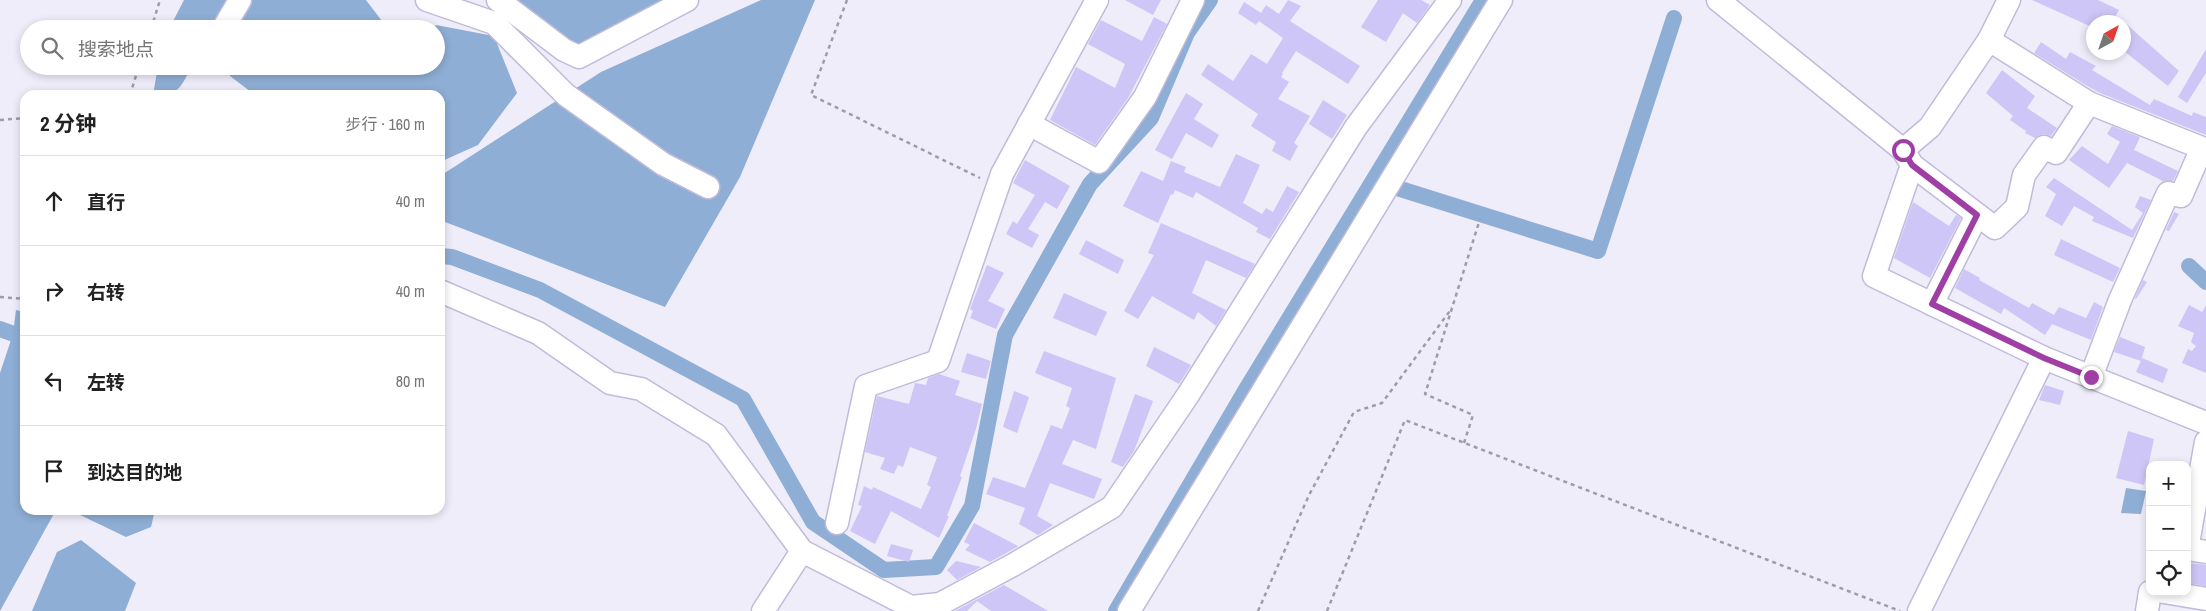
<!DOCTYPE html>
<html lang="zh">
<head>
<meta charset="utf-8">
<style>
	:root { --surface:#fff; --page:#f6f6f6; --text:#222; --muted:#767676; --line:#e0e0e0 }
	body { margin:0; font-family:"Archivo Narrow","Noto Sans SC",sans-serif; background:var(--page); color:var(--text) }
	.controls { position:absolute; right:15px; bottom:15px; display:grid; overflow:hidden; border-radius:10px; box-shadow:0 2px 8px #0003 }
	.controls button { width:45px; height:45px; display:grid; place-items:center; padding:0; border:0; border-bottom:1px solid var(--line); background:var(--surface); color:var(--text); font:25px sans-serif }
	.compass { position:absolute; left:2086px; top:15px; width:45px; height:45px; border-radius:50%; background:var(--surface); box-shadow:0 2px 8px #0003; rotate:40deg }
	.stop { position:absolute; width:15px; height:15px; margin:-11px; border:4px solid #9f3fa6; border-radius:50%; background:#fff }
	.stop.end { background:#9f3fa6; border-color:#fff; box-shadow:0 1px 5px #0008 }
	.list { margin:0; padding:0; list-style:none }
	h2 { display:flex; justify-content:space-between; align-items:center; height:65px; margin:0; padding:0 20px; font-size:21px }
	h2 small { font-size:16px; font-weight:400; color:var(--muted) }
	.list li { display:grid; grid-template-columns:32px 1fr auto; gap:15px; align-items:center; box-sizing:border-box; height:90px; padding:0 20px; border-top:1px solid var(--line) }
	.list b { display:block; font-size:19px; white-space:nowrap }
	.list em { font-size:16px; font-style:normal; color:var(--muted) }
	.icon { flex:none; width:28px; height:28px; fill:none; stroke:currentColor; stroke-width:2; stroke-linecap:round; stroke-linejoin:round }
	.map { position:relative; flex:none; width:2206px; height:611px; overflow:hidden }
	.search { position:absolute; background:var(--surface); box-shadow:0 2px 8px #0003; left:20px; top:20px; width:425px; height:55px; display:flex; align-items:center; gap:12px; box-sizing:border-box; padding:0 18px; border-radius:28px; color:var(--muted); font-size:19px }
	.panel { position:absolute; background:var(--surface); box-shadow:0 2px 8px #0003; left:20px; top:90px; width:425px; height:425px; border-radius:15px }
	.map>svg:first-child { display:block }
	.water { fill:#8faed5 }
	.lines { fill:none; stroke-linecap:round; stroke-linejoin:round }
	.canal { stroke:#8faed5; stroke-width:16 }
	.building { fill:#cec6f6 }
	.minor-casing { stroke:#c0bbda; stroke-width:25 }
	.path { stroke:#9e9ca8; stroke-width:2.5; stroke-dasharray:4 4; stroke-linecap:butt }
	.minor { stroke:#fff; stroke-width:22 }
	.route { stroke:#9f3fa6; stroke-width:6 }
</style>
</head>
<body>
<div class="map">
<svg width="2206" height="611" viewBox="0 0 2206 611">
	<rect width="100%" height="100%" fill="#efedfa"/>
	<g class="water">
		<path d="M 184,0 L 366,0 L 388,29 L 169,29 Z"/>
		<path d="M 507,0 L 679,0 L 575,52 Z"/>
		<path d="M 761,0 L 815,0 L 740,177 L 665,307 L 440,220 L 440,176 L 601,72 Z"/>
		<path d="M 436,25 L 494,36 L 517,93 L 478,145 L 440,162 L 440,95 L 255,95 L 230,76 L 226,66 L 436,66 L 436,29 L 432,29 Z"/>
		<path d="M 158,66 L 192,66 C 180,88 180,95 153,95 Z"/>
		<path d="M 16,310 L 25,312 L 25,510 L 56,510 L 0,611 L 0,373 L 13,334 Z"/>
		<path d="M 2126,488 L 2146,491 L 2141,514 L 2121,513 Z"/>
		<path d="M 80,510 L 155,510 L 151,527 L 126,537 L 78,514 Z"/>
		<path d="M 81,540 L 136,583 L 125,611 L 32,611 L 57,552 Z"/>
	</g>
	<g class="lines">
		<g class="canal">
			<path d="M 1378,182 L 1598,251 L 1674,18"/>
			<path d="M 440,256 L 452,257 L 540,290 L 743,399 L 813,522 L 884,570 L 936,567 L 972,506 L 1005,335 L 1090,184 L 1151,118 L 1187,33 L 1210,0"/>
			<path d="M 2189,266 L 2206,282"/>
			<path d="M 0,329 L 25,338"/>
			<path d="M 1116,611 L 1245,391 L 1483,0"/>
		</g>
	</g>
	<g class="building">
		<path d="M 1125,0 L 1161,0 L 1153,15 Z"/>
		<path d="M 1288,0 L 1301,6 L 1290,21 L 1360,66 L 1348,84 L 1296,51 L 1282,73 L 1283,74 L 1281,77 L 1289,82 L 1278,99 L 1310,116 L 1294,143 L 1298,146 L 1290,161 L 1272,151 L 1276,142 L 1251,126 L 1258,114 L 1201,75 L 1208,64 L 1233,81 L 1251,54 L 1267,64 L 1283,38 L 1259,21 L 1256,25 L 1238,13 L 1244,2 L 1261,13 L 1266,5 L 1279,14 Z"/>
		<path d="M 1378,0 L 1421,0 L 1430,5 L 1417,23 L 1403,13 L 1386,42 L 1361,27 Z"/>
		<path d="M 2032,0 L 2098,0 L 2119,10 L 2112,22 L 2094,22 L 2094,28 Z"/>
		<path d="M 1154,17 L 1167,24 L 1128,98 L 1095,145 L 1050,120 L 1076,67 L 1115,88 L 1125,64 L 1088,44 L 1101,20 L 1142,41 Z"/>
		<path d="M 2124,22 L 2179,71 L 2168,86 L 2124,51 Z"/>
		<path d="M 2041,42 L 2066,59 L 2070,52 L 2096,66 L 2092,70 L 2150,105 L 2154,99 L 2192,116 L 2193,112 L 2206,117 L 2206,135 L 2100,93 L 2084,84 L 2034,53 Z"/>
		<path d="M 2206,49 L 2206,73 L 2187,103 L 2178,97 Z"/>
		<path d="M 2002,70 L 2035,96 L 2027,108 L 2057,128 L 2051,136 L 2043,134 L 2035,138 L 2025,133 L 2026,131 L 2010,120 L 2013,116 L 1986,93 Z"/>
		<path d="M 1186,93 L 1203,104 L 1194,119 L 1219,135 L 1212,148 L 1186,133 L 1172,159 L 1155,150 Z"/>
		<path d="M 1323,100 L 1347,115 L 1332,139 L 1309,124 Z"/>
		<path d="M 2112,126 L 2140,137 L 2134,150 L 2178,171 L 2173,181 L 2163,181 L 2127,163 L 2109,188 L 2069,160 L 2082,146 L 2108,164 L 2120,142 L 2107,134 Z"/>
		<path d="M 1236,154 L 1260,165 L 1243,203 L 1262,214 L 1266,208 L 1273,212 L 1287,186 L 1299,192 L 1270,239 L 1256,232 L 1258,228 L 1196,192 L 1193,198 L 1175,190 L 1173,195 L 1171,194 L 1158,223 L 1123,206 L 1141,171 L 1163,181 L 1171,161 L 1186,167 L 1184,172 L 1220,187 Z"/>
		<path d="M 1025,160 L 1070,186 L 1057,209 L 1045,202 L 1028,229 L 1039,235 L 1032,248 L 1006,234 L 1013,221 L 1017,224 L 1035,195 L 1013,183 Z"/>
		<path d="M 2054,178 L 2132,230 L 2143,213 L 2135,207 L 2140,196 L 2151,200 L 2133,238 L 2092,221 L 2094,217 L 2074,206 L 2062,226 L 2045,216 L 2056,194 L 2046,187 Z"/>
		<path d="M 1913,202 L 1949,226 L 1956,215 L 1961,218 L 1930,278 L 1894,258 Z"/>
		<path d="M 2174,212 L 2179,214 L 2169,231 L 2166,230 Z"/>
		<path d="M 1161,223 L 1255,264 L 1246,278 L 1206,260 L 1192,293 L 1226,310 L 1216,326 L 1198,312 L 1194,320 L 1152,296 L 1138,319 L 1124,311 L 1154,255 L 1148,253 Z"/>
		<path d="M 2061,239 L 2120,268 L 2113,282 L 2054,255 Z"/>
		<path d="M 1086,240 L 1124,260 L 1118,274 L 1079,254 Z"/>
		<path d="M 987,265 L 1004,273 L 988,301 L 1005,309 L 996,329 L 970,318 L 973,311 L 970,309 Z"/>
		<path d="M 1964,269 L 1980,278 L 1979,280 L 2029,308 L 2032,303 L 2054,315 L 2059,307 L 2086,318 L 2094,302 L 2103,307 L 2091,340 L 2052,324 L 2045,335 L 2004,308 L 2001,314 L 1955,288 Z"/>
		<path d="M 2143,280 L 2147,282 L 2136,299 L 2135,298 Z"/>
		<path d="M 1064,293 L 1107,312 L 1096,336 L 1053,318 Z"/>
		<path d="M 2189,305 L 2202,312 L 2206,305 L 2206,373 L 2182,363 L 2188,349 L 2192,351 L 2196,346 L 2191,342 L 2194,333 L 2178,326 Z"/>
		<path d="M 2120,337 L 2145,347 L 2141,361 L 2114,352 Z"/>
		<path d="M 1154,347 L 1191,365 L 1179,384 L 1146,366 Z"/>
		<path d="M 1044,351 L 1116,378 L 1096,449 L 1073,440 L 1062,464 L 1102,479 L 1094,499 L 1050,483 L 1037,516 L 1053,525 L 1038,535 L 1019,524 L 1025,508 L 986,494 L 993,477 L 1025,488 L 1051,425 L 1062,429 L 1070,408 L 1066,406 L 1072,388 L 1035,373 Z"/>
		<path d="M 967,353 L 991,361 L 986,379 L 961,372 Z"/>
		<path d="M 2142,358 L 2168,369 L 2163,383 L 2136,372 Z"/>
		<path d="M 939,374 L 960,381 L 955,395 L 982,404 L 976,429 L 960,476 L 962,477 L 947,516 L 949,516 L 939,538 L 891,511 L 875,544 L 850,531 L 862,506 L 858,505 L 864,486 L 872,490 L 873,487 L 921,509 L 931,487 L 927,485 L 937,457 L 910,447 L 903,467 L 898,465 L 894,474 L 880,469 L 885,458 L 865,452 L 877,396 L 909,404 L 915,383 L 926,385 L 928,378 Z"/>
		<path d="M 2045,385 L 2064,391 L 2060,405 L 2039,400 Z"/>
		<path d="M 1014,391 L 1029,397 L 1017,433 L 1003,427 Z"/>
		<path d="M 1135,394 L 1153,401 L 1134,451 L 1123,467 L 1111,462 Z"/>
		<path d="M 2128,431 L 2154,439 L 2144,485 L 2116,478 Z"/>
		<path d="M 974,523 L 1018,546 L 1017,547 L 990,562 L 965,550 L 970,545 L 964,542 Z"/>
		<path d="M 891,544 L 913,550 L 909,562 L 887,556 Z"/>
		<path d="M 956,561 L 981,567 L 957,580 L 947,570 Z"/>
		<path d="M 2189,563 L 2206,565 L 2206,586 L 2187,583 Z"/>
		<path d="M 1004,585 L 1048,611 L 991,611 L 977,601 L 967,611 L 955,611 Z"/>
	</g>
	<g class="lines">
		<g class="minor-casing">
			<g id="minor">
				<path d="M 427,0 L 494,23 L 566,95 L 663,164 L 708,187"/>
				<path d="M 498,0 L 564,50 L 579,57 L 687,0"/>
				<path d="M 1718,0 L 1903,150 L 1912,165 L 1995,228 L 2017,207 L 2024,175 L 2044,147 L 2056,153 L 2089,103 L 1989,40 L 2009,0"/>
				<path d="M 223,29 L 240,0"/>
				<path d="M 2089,103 L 2202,148 L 2181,196 L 2168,193 L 2120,300 L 2091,377"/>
				<path d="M 1029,124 L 1099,162 L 1145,97 L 1193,0"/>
				<path d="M 1903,150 L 1930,127 L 1989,40"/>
				<path d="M 1912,165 L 1874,276 L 2044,358 L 2206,423"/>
				<path d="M 440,291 L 538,333 L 610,383 L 641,389 L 716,435 L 802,551 L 911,607 L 940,604 L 1013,565 L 1112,507 L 1188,395 L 1356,127 L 1450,0"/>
				<path d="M 1932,304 L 1977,215"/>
				<path d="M 2206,442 L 2187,549 L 2206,552"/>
				<path d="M 837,523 L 866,386 L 938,361 L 1002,174 L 1097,0"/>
				<path d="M 2164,592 L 2206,599"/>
				<path d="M 763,611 L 802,551"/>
				<path d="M 1129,611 L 1501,0"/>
				<path d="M 1919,611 L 2044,358"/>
				<path d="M 2147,611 L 2150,592"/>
			</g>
		</g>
		<g class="path">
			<path d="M 847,0 L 811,95 L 980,178"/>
			<path d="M 151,29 L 160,0"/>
			<path d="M 130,95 L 139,66"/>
			<path d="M 0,120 L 25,118"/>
			<path d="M 0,297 L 25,299"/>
			<path d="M 1464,443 L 1473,415 L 1425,394 L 1480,219"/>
			<path d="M 1258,611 L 1309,495 L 1354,412 L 1382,403 L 1452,308"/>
			<path d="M 1327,611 L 1405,420 L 1900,611"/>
		</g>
		<use href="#minor" class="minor"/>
	</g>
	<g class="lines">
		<path class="route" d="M 1903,150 L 1912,165 L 1977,215 L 1932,304 L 2044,358 L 2091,377"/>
	</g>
</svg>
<div class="controls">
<button>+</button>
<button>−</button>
<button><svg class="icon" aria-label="locate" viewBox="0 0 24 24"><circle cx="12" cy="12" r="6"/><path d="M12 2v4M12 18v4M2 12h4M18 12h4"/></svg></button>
</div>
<svg class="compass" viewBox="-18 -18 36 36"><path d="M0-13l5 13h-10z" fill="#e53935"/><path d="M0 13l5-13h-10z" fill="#767676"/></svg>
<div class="stop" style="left:1903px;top:150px"></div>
<div class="stop end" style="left:2091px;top:377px"></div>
<div class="search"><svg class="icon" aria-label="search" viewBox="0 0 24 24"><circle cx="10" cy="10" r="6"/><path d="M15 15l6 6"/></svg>搜索地点</div>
<section class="panel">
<h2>2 分钟<small>步行 · 160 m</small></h2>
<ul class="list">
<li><svg class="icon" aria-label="ahead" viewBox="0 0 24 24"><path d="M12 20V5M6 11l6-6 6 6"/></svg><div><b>直行</b></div><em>40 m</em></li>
<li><svg class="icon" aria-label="right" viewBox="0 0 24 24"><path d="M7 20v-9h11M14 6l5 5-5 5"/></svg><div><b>右转</b></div><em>40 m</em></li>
<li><svg class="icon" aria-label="left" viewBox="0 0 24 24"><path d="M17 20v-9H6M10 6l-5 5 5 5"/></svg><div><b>左转</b></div><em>80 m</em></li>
<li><svg class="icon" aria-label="arrive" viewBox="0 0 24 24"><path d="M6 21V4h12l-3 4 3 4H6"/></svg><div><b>到达目的地</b></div></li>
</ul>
</section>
</div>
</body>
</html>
